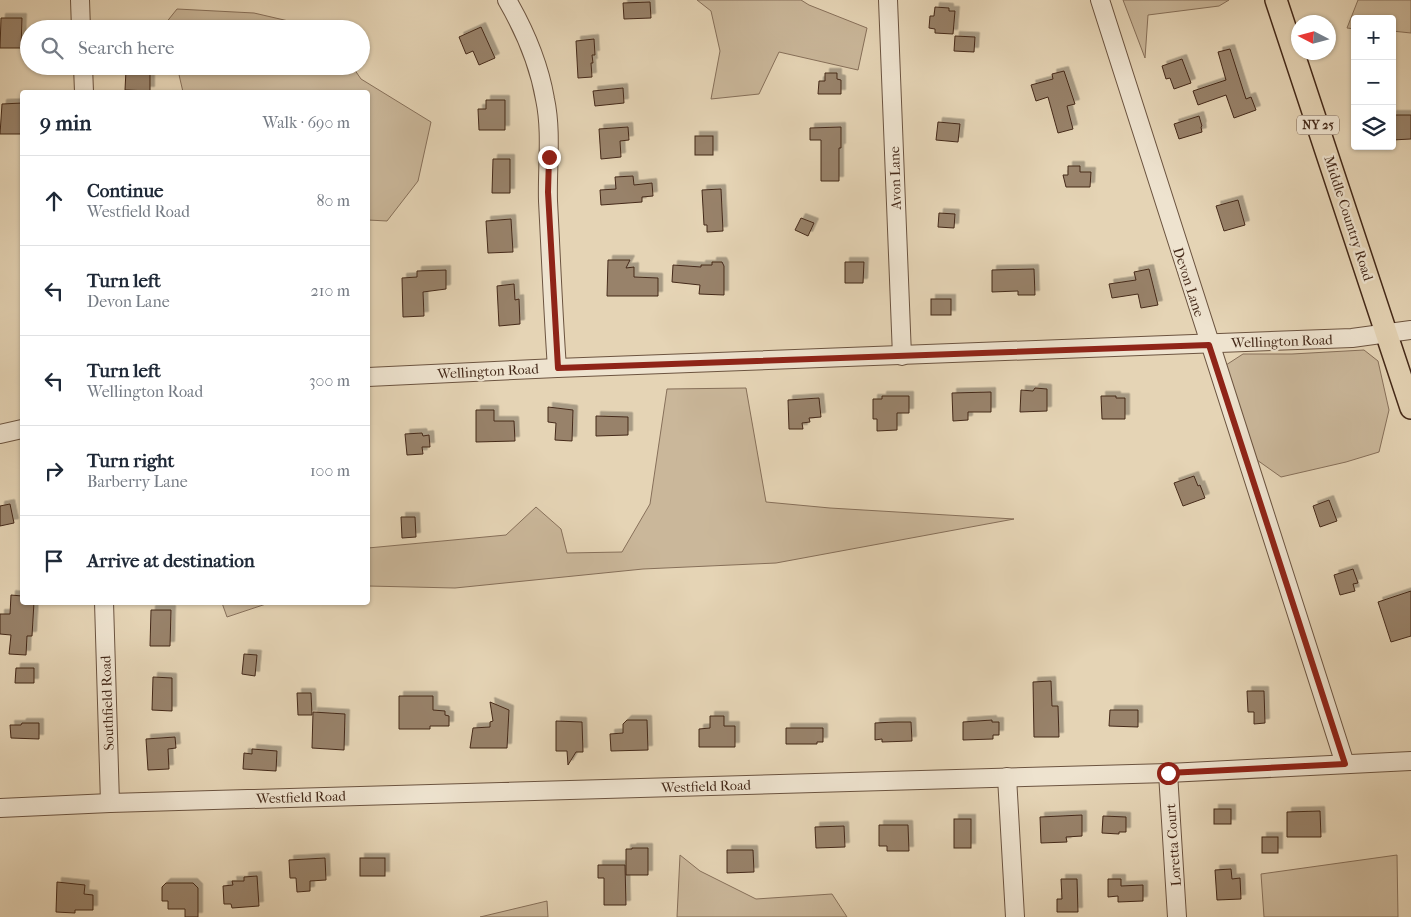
<!DOCTYPE html>
<html lang="en">
<head>
<meta charset="utf-8">
<style>
	:root { --surface:#fff; --page:#f2f2f3; --text:#1f2937; --muted:#747a83; --line:#e0e1e3 }
	body { margin:0; font-family:"IM FELL French Canon",serif; background:var(--page); color:var(--text) }
	.controls { position:absolute; right:15px; top:15px; display:grid; overflow:hidden; border-radius:5px; box-shadow:0 1px 4px #0004 }
	.controls button { width:45px; height:45px; display:grid; place-items:center; padding:0; border:0; border-bottom:1px solid var(--line); background:var(--surface); color:var(--text); font:25px sans-serif }
	.compass { position:absolute; left:1291px; top:15px; width:45px; height:45px; border-radius:50%; background:var(--surface); box-shadow:0 1px 4px #0004; rotate:276deg }
	.stop { position:absolute; width:15px; height:15px; margin:-11px; border:4px solid #8f2418; border-radius:50%; background:#fff }
	.stop.end { background:#8f2418; border-color:#fff; box-shadow:0 1px 5px #0008 }
	.list { margin:0; padding:0; list-style:none }
	h2 { display:flex; justify-content:space-between; align-items:center; height:65px; margin:0; padding:0 20px; font-size:21px }
	h2 small { font-size:16px; font-weight:400; color:var(--muted) }
	.list li { display:grid; grid-template-columns:32px 1fr auto; gap:15px; align-items:center; box-sizing:border-box; height:90px; padding:0 20px; border-top:1px solid var(--line) }
	.list b { display:block; font-size:19px; white-space:nowrap }
	.list p { margin:0; font-size:16px; white-space:nowrap; color:var(--muted) }
	.list em { font-size:16px; font-style:normal; color:var(--muted) }
	.icon { flex:none; width:28px; height:28px; fill:none; stroke:currentColor; stroke-width:2; stroke-linecap:round; stroke-linejoin:round }
	.map { position:relative; flex:none; width:1411px; height:917px; overflow:hidden }
	.search { position:absolute; background:var(--surface); box-shadow:0 1px 4px #0004; left:20px; top:20px; width:350px; height:55px; display:flex; align-items:center; gap:12px; box-sizing:border-box; padding:0 18px; border-radius:28px; color:var(--muted); font-size:19px }
	.panel { position:absolute; background:var(--surface); box-shadow:0 1px 4px #0004; left:20px; top:90px; width:350px; height:515px; border-radius:5px }
	.map>svg:first-child { display:block }
	.green { fill:#cab79a; stroke:#87705a }
	.building { fill:#98826a; stroke:#442919; filter:url(#shadow) }
	.lines { fill:none; stroke-linecap:round; stroke-linejoin:round }
	.minor-casing { stroke:#6c5440; stroke-width:20 }
	.major-casing { stroke:#442919; stroke-width:24 }
	.minor { stroke:#eee3cf; stroke-width:18 }
	.major { stroke:#e5d4b5; stroke-width:21 }
	.route { stroke:#8f2418; stroke-width:6 }
	.labels { text-anchor:middle; stroke-width:4.5; stroke-linejoin:round; paint-order:stroke }
	.shield { fill:#eee3cf; stroke:#776150; stroke-width:1 }
	.shield-label { font-size:12px; font-weight:bold; fill:#442919 }
	.street-label { font-size:14px; fill:#442919; stroke:#eee3cf }
</style>
</head>
<body>
<div class="map">
<svg width="1411" height="917" viewBox="0 0 1411 917">
	<defs>
		<filter id="shadow"><feDropShadow dx="4.5" dy="-4.5" stdDeviation="0" flood-color="#0004"/></filter>
	</defs>
	<rect width="100%" height="100%" fill="#e5d4b5"/>
	<filter id="stains"><feTurbulence type="fractalNoise" baseFrequency=".004" numOctaves="4"/><feColorMatrix values="0 0 0 0 .2 0 0 0 0 .09 0 0 0 0 .02 0 0 0 .5 -.17"/></filter>
	<radialGradient id="worn" r=".72"><stop offset=".6" stop-color="#630" stop-opacity="0"/><stop offset="1" stop-color="#630" stop-opacity=".3"/></radialGradient>
	<g class="green">
		<path d="M 697,0 L 801,0 L 809,5 L 867,28 L 858,70 L 779,52 L 759,94 L 711,99 L 720,51 L 711,11 Z"/>
		<path d="M 1123,0 L 1229,0 L 1219,6 L 1148,15 L 1145,58 Z"/>
		<path d="M 1358,0 L 1411,0 L 1411,33 L 1392,31 L 1392,19 L 1355,19 L 1355,29 L 1347,28 Z"/>
		<path d="M 177,9 L 254,13 L 323,29 L 161,29 Z"/>
		<path d="M 177,66 L 352,66 L 361,79 L 431,122 L 418,181 L 387,221 L 368,220 L 368,92 L 183,92 Z"/>
		<path d="M 1364,350 L 1378,361 L 1389,410 L 1379,452 L 1346,462 L 1281,477 L 1257,460 L 1226,365 L 1243,354 L 1292,354 Z"/>
		<path d="M 746,388 L 766,502 L 830,508 L 1014,519 L 776,563 L 643,569 L 455,588 L 368,586 L 368,548 L 506,535 L 536,507 L 561,529 L 567,553 L 622,552 L 650,504 L 667,389 Z"/>
		<path d="M 222,603 L 222,602 L 269,603 L 227,617 Z"/>
		<path d="M 680,855 L 700,871 L 756,899 L 832,894 L 847,917 L 677,917 Z"/>
		<path d="M 1397,855 L 1398,917 L 1264,917 L 1261,874 Z"/>
		<path d="M 547,901 L 548,917 L 480,917 Z"/>
	</g>
	<g class="building">
		<path d="M 650,2 L 651,18 L 624,19 L 623,3 Z"/>
		<path d="M 935,7 L 949,8 L 949,11 L 955,11 L 953,34 L 935,33 L 935,29 L 929,28 L 930,16 L 934,16 Z"/>
		<path d="M 1,18 L 22,18 L 21,48 L 0,48 Z"/>
		<path d="M 481,27 L 495,58 L 479,65 L 473,51 L 466,54 L 459,37 Z"/>
		<path d="M 955,36 L 975,37 L 974,52 L 954,51 Z"/>
		<path d="M 594,39 L 595,55 L 592,55 L 593,63 L 591,63 L 592,77 L 578,78 L 576,41 Z"/>
		<path d="M 1230,49 L 1246,99 L 1251,97 L 1256,110 L 1234,118 L 1226,95 L 1198,105 L 1193,91 L 1226,80 L 1218,52 Z"/>
		<path d="M 1182,59 L 1191,83 L 1174,89 L 1170,78 L 1166,79 L 1162,66 Z"/>
		<path d="M 128,66 L 150,66 L 150,91 L 125,90 L 126,70 L 128,70 Z"/>
		<path d="M 1064,71 L 1075,104 L 1067,106 L 1073,129 L 1058,133 L 1048,97 L 1036,101 L 1031,85 L 1053,79 L 1052,74 Z"/>
		<path d="M 825,73 L 837,73 L 837,79 L 841,80 L 841,94 L 818,94 L 819,81 L 825,81 Z"/>
		<path d="M 623,88 L 624,103 L 595,106 L 593,91 Z"/>
		<path d="M 486,100 L 505,100 L 505,130 L 479,130 L 478,109 L 486,109 Z"/>
		<path d="M 22,103 L 22,134 L 0,134 L 2,104 Z"/>
		<path d="M 1392,115 L 1411,115 L 1411,139 L 1392,140 Z"/>
		<path d="M 1199,116 L 1202,126 L 1201,127 L 1202,132 L 1179,139 L 1174,124 Z"/>
		<path d="M 938,122 L 960,124 L 958,142 L 936,140 Z"/>
		<path d="M 628,127 L 629,140 L 620,141 L 621,157 L 601,159 L 599,129 Z"/>
		<path d="M 841,127 L 841,148 L 839,148 L 839,181 L 821,181 L 821,140 L 810,140 L 810,128 Z"/>
		<rect x="695" y="136" width="18" height="19"/>
		<path d="M 493,159 L 510,159 L 510,193 L 492,193 Z"/>
		<path d="M 1068,166 L 1080,166 L 1080,172 L 1091,172 L 1090,187 L 1066,187 L 1063,175 L 1068,175 Z"/>
		<path d="M 633,176 L 634,185 L 652,183 L 653,196 L 642,197 L 642,202 L 601,205 L 600,190 L 616,189 L 615,177 Z"/>
		<path d="M 721,189 L 723,231 L 707,232 L 707,225 L 704,225 L 702,190 Z"/>
		<path d="M 1238,200 L 1245,225 L 1224,231 L 1216,206 Z"/>
		<path d="M 939,213 L 955,214 L 954,228 L 938,227 Z"/>
		<path d="M 801,218 L 814,223 L 808,236 L 795,230 Z"/>
		<path d="M 511,219 L 513,252 L 488,253 L 486,221 Z"/>
		<path d="M 608,260 L 630,260 L 626,268 L 634,267 L 634,277 L 658,278 L 658,296 L 607,296 Z"/>
		<path d="M 712,262 L 722,262 L 724,266 L 724,295 L 699,294 L 700,285 L 672,282 L 673,265 L 701,267 L 701,265 L 712,265 Z"/>
		<path d="M 845,262 L 864,262 L 863,283 L 845,283 Z"/>
		<path d="M 1034,269 L 1035,295 L 1018,295 L 1018,291 L 992,292 L 992,270 Z"/>
		<path d="M 1149,269 L 1158,305 L 1141,308 L 1138,294 L 1112,298 L 1109,284 L 1136,280 L 1134,272 Z"/>
		<path d="M 446,270 L 446,289 L 423,292 L 424,316 L 403,317 L 402,278 L 417,277 L 417,271 Z"/>
		<path d="M 514,284 L 515,300 L 519,299 L 520,324 L 499,326 L 497,286 Z"/>
		<rect x="931" y="299" width="20" height="16"/>
		<path d="M 1035,388 L 1047,389 L 1047,411 L 1020,412 L 1021,390 L 1033,391 Z"/>
		<path d="M 991,392 L 991,412 L 968,412 L 968,420 L 953,421 L 952,393 Z"/>
		<path d="M 882,396 L 909,396 L 909,413 L 897,413 L 897,430 L 877,431 L 877,419 L 873,419 L 873,399 L 882,399 Z"/>
		<path d="M 1101,396 L 1116,396 L 1116,398 L 1125,398 L 1125,419 L 1102,419 Z"/>
		<path d="M 819,398 L 821,417 L 809,418 L 810,422 L 802,423 L 803,429 L 789,429 L 788,400 Z"/>
		<path d="M 548,407 L 573,410 L 572,441 L 555,440 L 556,423 L 548,422 Z"/>
		<path d="M 476,410 L 494,410 L 494,421 L 514,421 L 515,441 L 476,442 Z"/>
		<path d="M 596,416 L 628,417 L 628,435 L 596,436 Z"/>
		<path d="M 422,433 L 423,436 L 429,435 L 430,447 L 422,447 L 423,454 L 407,455 L 405,434 Z"/>
		<path d="M 1194,476 L 1198,486 L 1200,485 L 1205,498 L 1183,506 L 1174,483 Z"/>
		<path d="M 1329,500 L 1337,521 L 1320,527 L 1313,506 Z"/>
		<path d="M 10,504 L 14,523 L 0,526 L 0,506 Z"/>
		<path d="M 401,517 L 415,517 L 416,537 L 402,538 Z"/>
		<path d="M 1353,569 L 1358,583 L 1353,584 L 1355,591 L 1340,595 L 1334,575 Z"/>
		<path d="M 1411,591 L 1411,636 L 1391,642 L 1378,602 Z"/>
		<path d="M 11,595 L 22,596 L 22,602 L 34,602 L 32,636 L 27,636 L 26,655 L 9,654 L 11,635 L 0,634 L 0,614 L 10,614 Z"/>
		<path d="M 151,610 L 171,610 L 170,646 L 150,646 Z"/>
		<path d="M 244,654 L 257,655 L 255,676 L 242,674 Z"/>
		<path d="M 16,668 L 34,668 L 34,683 L 15,683 Z"/>
		<path d="M 153,677 L 172,678 L 172,711 L 152,710 Z"/>
		<path d="M 1051,681 L 1052,706 L 1058,706 L 1059,737 L 1034,737 L 1033,682 Z"/>
		<path d="M 1247,691 L 1264,691 L 1265,723 L 1254,724 L 1254,712 L 1248,712 Z"/>
		<path d="M 297,693 L 311,693 L 312,715 L 298,715 Z"/>
		<path d="M 399,696 L 433,696 L 433,710 L 445,711 L 445,715 L 449,716 L 449,726 L 430,726 L 430,729 L 399,729 Z"/>
		<path d="M 490,702 L 509,710 L 507,748 L 470,748 L 473,728 L 490,727 L 490,722 L 493,721 Z"/>
		<path d="M 1110,710 L 1138,710 L 1138,727 L 1109,726 Z"/>
		<path d="M 313,712 L 345,714 L 344,750 L 312,748 Z"/>
		<path d="M 710,716 L 724,716 L 724,726 L 735,726 L 735,747 L 699,747 L 699,729 L 710,728 Z"/>
		<path d="M 627,720 L 647,720 L 648,750 L 611,751 L 610,734 L 623,733 L 623,724 Z"/>
		<path d="M 992,720 L 992,722 L 999,722 L 999,735 L 993,735 L 993,739 L 963,740 L 963,722 Z"/>
		<path d="M 556,721 L 582,722 L 583,752 L 576,752 L 568,765 L 567,751 L 556,751 Z"/>
		<path d="M 895,722 L 911,722 L 912,741 L 882,742 L 882,739 L 875,740 L 875,723 Z"/>
		<path d="M 22,723 L 39,723 L 39,739 L 11,738 L 10,725 L 21,725 Z"/>
		<path d="M 786,728 L 823,728 L 823,742 L 817,742 L 817,744 L 786,744 Z"/>
		<path d="M 175,737 L 176,748 L 168,749 L 169,769 L 148,770 L 146,739 Z"/>
		<path d="M 252,749 L 277,751 L 276,771 L 243,769 L 244,753 L 252,754 Z"/>
		<rect x="1214" y="809" width="17" height="15"/>
		<path d="M 1320,811 L 1321,837 L 1287,837 L 1287,812 Z"/>
		<path d="M 1082,815 L 1082,836 L 1066,837 L 1067,842 L 1041,843 L 1040,817 Z"/>
		<path d="M 1103,816 L 1126,817 L 1126,832 L 1119,832 L 1119,834 L 1102,833 Z"/>
		<rect x="954" y="819" width="17" height="29"/>
		<path d="M 879,825 L 908,825 L 909,851 L 887,851 L 887,846 L 879,846 Z"/>
		<path d="M 844,826 L 845,847 L 816,848 L 815,827 Z"/>
		<rect x="1262" y="837" width="16" height="16"/>
		<path d="M 632,848 L 648,848 L 648,875 L 626,875 L 626,849 L 632,849 Z"/>
		<path d="M 727,850 L 753,850 L 754,872 L 727,873 Z"/>
		<path d="M 325,858 L 326,880 L 310,881 L 310,891 L 297,892 L 296,878 L 290,878 L 289,860 Z"/>
		<rect x="360" y="858" width="25" height="18"/>
		<path d="M 598,865 L 625,865 L 626,905 L 604,905 L 604,878 L 598,878 Z"/>
		<path d="M 1231,869 L 1232,879 L 1240,878 L 1241,899 L 1217,900 L 1215,870 Z"/>
		<path d="M 257,876 L 259,906 L 232,908 L 231,904 L 224,904 L 223,886 L 233,885 L 232,881 L 244,881 L 244,877 Z"/>
		<path d="M 1061,879 L 1077,879 L 1078,912 L 1057,912 L 1057,899 L 1062,899 Z"/>
		<path d="M 1108,879 L 1121,879 L 1121,886 L 1143,885 L 1143,901 L 1118,902 L 1118,896 L 1108,897 Z"/>
		<path d="M 57,882 L 85,885 L 84,894 L 93,895 L 93,910 L 75,910 L 75,913 L 56,912 Z"/>
		<path d="M 166,883 L 193,883 L 198,888 L 198,917 L 185,917 L 185,909 L 168,909 L 168,901 L 162,901 L 162,887 Z"/>
	</g>
	<g class="lines">
		<g class="minor-casing">
			<g id="minor">
				<path d="M 80,0 L 81,29"/>
				<path d="M 507,0 C 525,31 539,64 545,99 C 552,132 547,167 548,201 C 551,257 553,312 557,368"/>
				<path d="M 888,0 L 902,356"/>
				<path d="M 1100,0 L 1345,764"/>
				<path d="M 83,66 L 84,92"/>
				<path d="M 368,377 L 557,368 L 1352,338 L 1411,330"/>
				<path d="M 0,434 L 22,429"/>
				<path d="M 104,602 L 110,803"/>
				<path d="M 1168,773 L 1177,917"/>
				<path d="M 1007,777 L 1015,917"/>
				<path d="M 0,808 L 110,803 L 1168,773 L 1411,761"/>
			</g>
		</g>
		<g class="major-casing">
			<path id="major" d="M 1276,0 L 1411,408"/>
		</g>
		<use href="#minor" class="minor"/>
		<use href="#major" class="major"/>
	</g>
	<g class="lines">
		<path class="route" d="M 549,157 L 548,192 L 558,368 L 1209,345 L 1345,764 L 1168,773"/>
	</g>
	<g class="labels">
		<rect class="shield" x="1297" y="115.5" width="42" height="19" rx="4"/>
		<g class="shield-label">
			<text x="1318" y="129">NY 25</text>
		</g>
		<g class="street-label">
			<text transform="translate(895 178) rotate(-92)" y="5">Avon Lane</text>
			<text transform="translate(1349 218) rotate(72)" y="5">Middle Country Road</text>
			<text transform="translate(1189 282) rotate(72)" y="5">Devon Lane</text>
			<text transform="translate(1282 341) rotate(-2)" y="5">Wellington Road</text>
			<text transform="translate(488 371) rotate(-3)" y="5">Wellington Road</text>
			<text transform="translate(107 703) rotate(-92)" y="5">Southfield Road</text>
			<text transform="translate(706 786) rotate(-2)" y="5">Westfield Road</text>
			<text transform="translate(301 797) rotate(-2)" y="5">Westfield Road</text>
			<text transform="translate(1173 845) rotate(-94)" y="5">Loretta Court</text>
		</g>
	</g>
	<rect width="100%" height="100%" filter="url(#stains)"/>
	<rect width="100%" height="100%" fill="url(#worn)"/>
</svg>
<div class="controls">
<button>+</button>
<button>−</button>
<button><svg class="icon" aria-label="layers" viewBox="0 0 24 24"><path d="M12 4l9 5-9 5-9-5zM3 14l9 5 9-5"/></svg></button>
</div>
<svg class="compass" viewBox="-18 -18 36 36"><path d="M0-13l5 13h-10z" fill="#e53935"/><path d="M0 13l5-13h-10z" fill="#747a83"/></svg>
<div class="stop" style="left:1168px;top:773px"></div>
<div class="stop end" style="left:549px;top:157px"></div>
<div class="search"><svg class="icon" aria-label="search" viewBox="0 0 24 24"><circle cx="10" cy="10" r="6"/><path d="M15 15l6 6"/></svg>Search here</div>
<section class="panel">
<h2>9 min<small>Walk · 690 m</small></h2>
<ul class="list">
<li><svg class="icon" aria-label="ahead" viewBox="0 0 24 24"><path d="M12 20V5M6 11l6-6 6 6"/></svg><div><b>Continue</b><p>Westfield Road</p></div><em>80 m</em></li>
<li><svg class="icon" aria-label="left" viewBox="0 0 24 24"><path d="M17 20v-9H6M10 6l-5 5 5 5"/></svg><div><b>Turn left</b><p>Devon Lane</p></div><em>210 m</em></li>
<li><svg class="icon" aria-label="left" viewBox="0 0 24 24"><path d="M17 20v-9H6M10 6l-5 5 5 5"/></svg><div><b>Turn left</b><p>Wellington Road</p></div><em>300 m</em></li>
<li><svg class="icon" aria-label="right" viewBox="0 0 24 24"><path d="M7 20v-9h11M14 6l5 5-5 5"/></svg><div><b>Turn right</b><p>Barberry Lane</p></div><em>100 m</em></li>
<li><svg class="icon" aria-label="arrive" viewBox="0 0 24 24"><path d="M6 21V4h12l-3 4 3 4H6"/></svg><div><b>Arrive at destination</b></div></li>
</ul>
</section>
</div>
</body>
</html>
